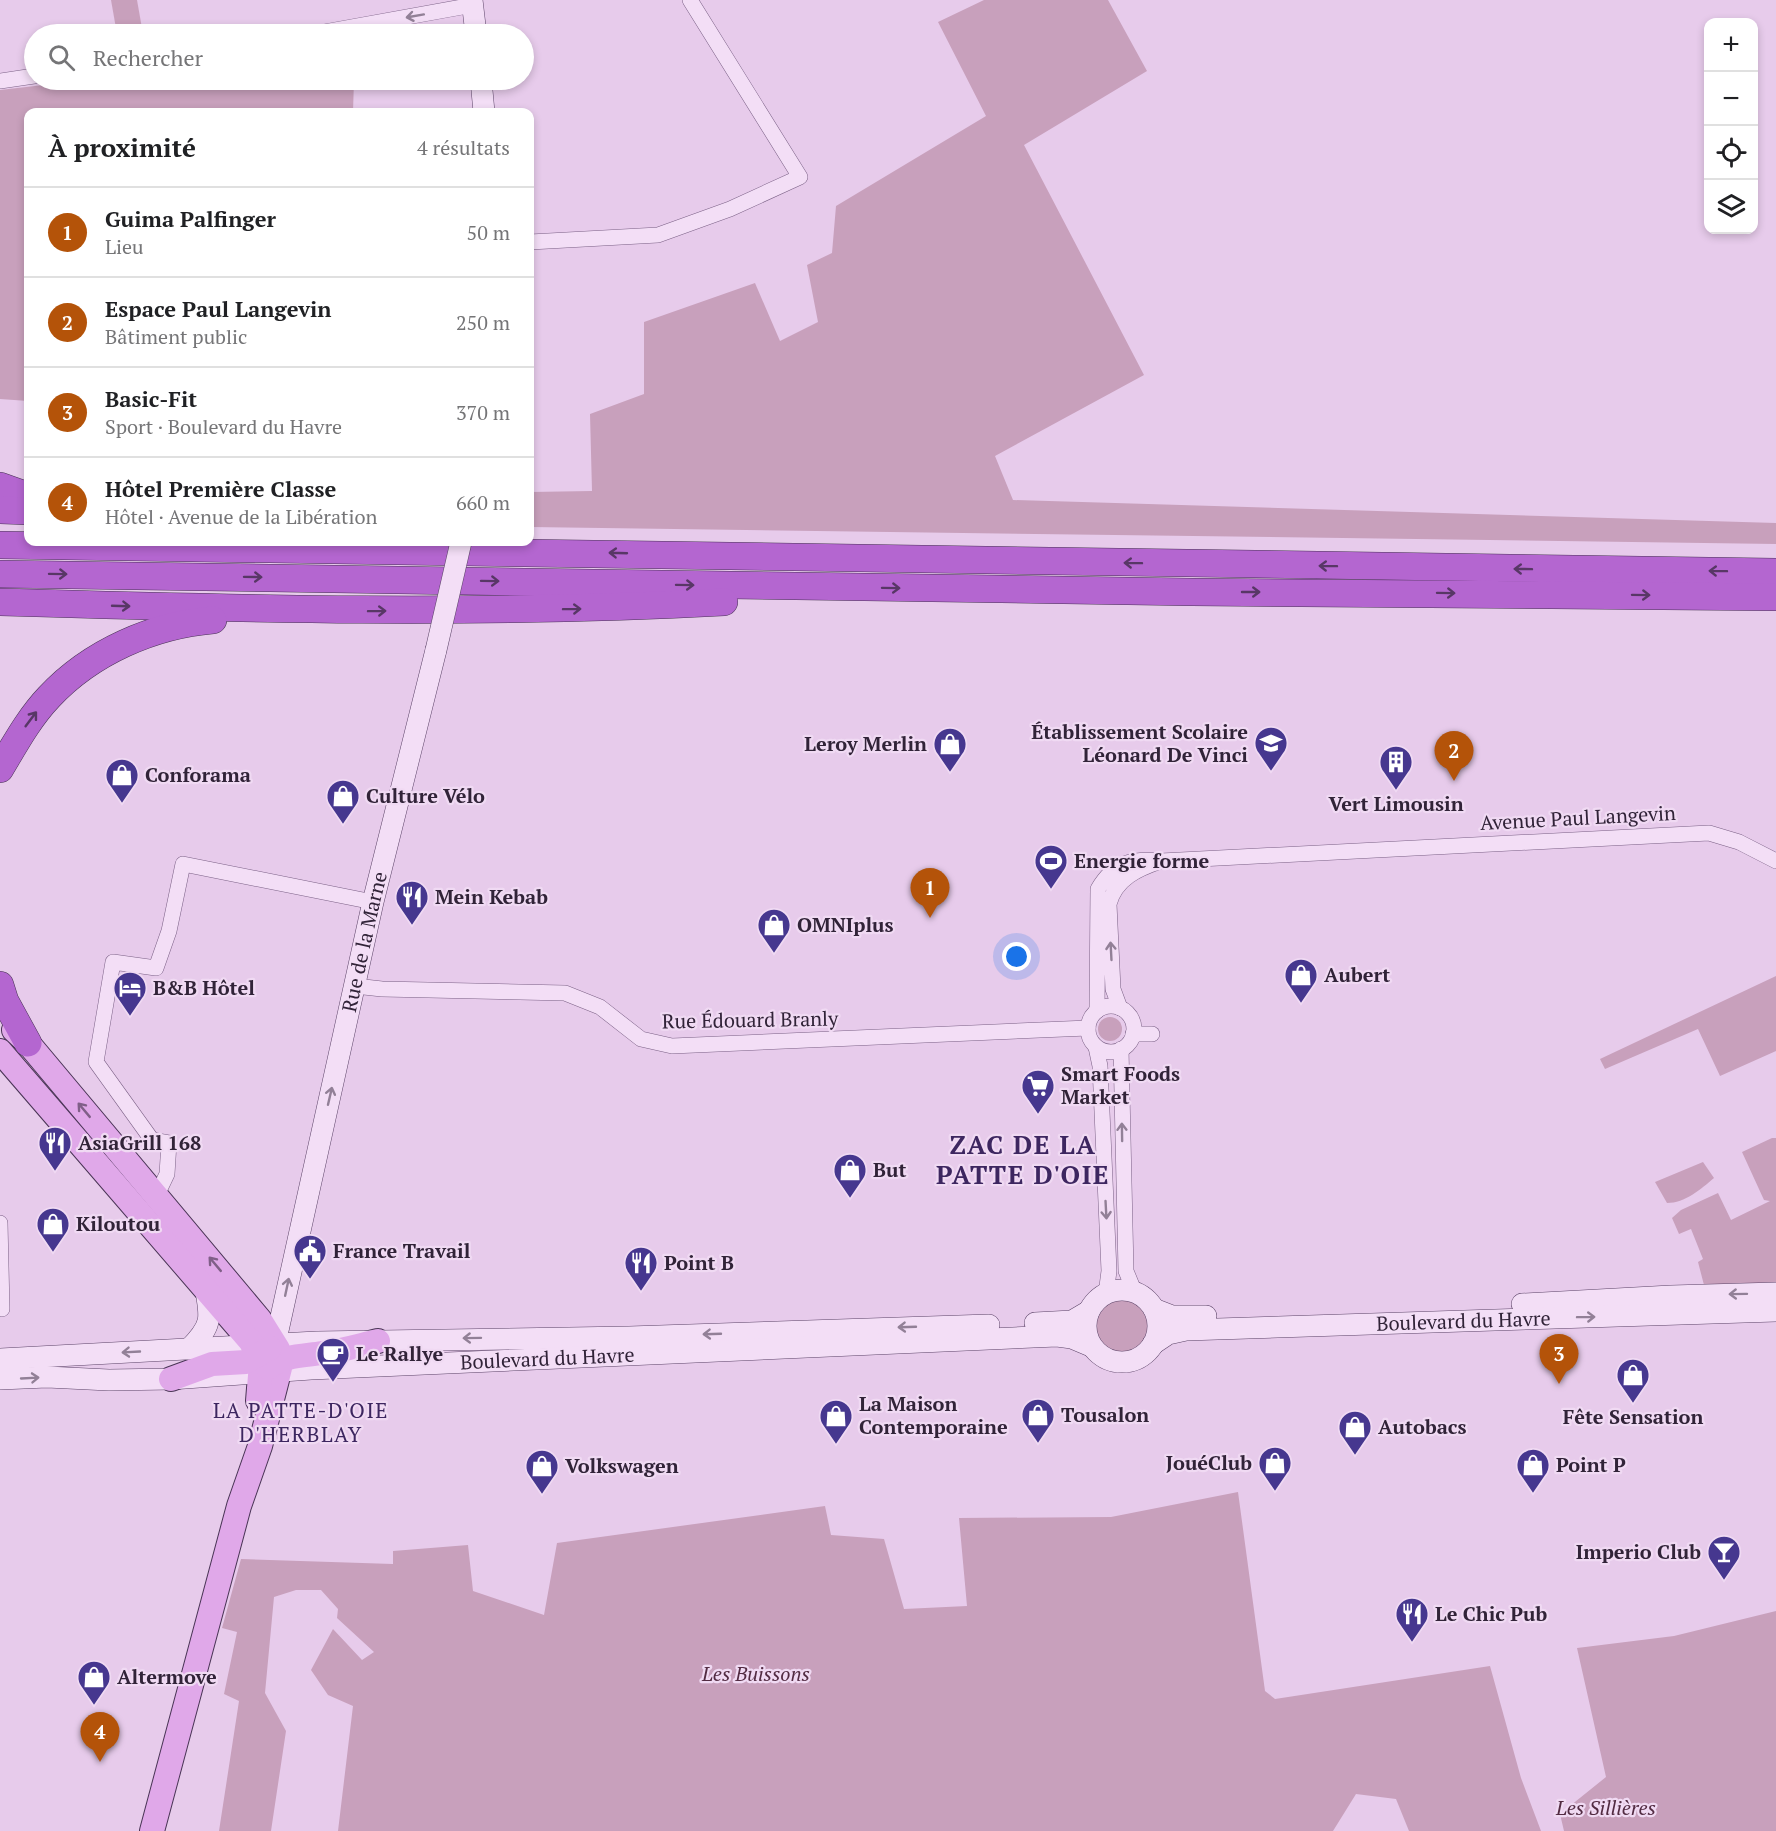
<!DOCTYPE html>
<html lang="fr">
<head>
<meta charset="utf-8">
<style>
	:root { --surface:#fff; --page:#f6f6f6; --text:#202124; --muted:#757577; --line:#e0e0e0; --accent:#b45309 }
	body { margin:0; font-family:"PT Serif",serif; background:var(--page); color:var(--text) }
	.controls { position:absolute; right:18px; top:18px; display:grid; overflow:hidden; border-radius:12px; box-shadow:0 3px 9px #0003 }
	.controls button { width:54px; height:54px; display:grid; place-items:center; padding:0; border:0; border-bottom:2px solid var(--line); background:var(--surface); color:var(--text); font:30px sans-serif }
	.you { position:absolute; left:1017px; top:957px; width:21px; height:21px; margin:-15px; border:4px solid #fff; border-radius:50%; background:#1a73e8; box-shadow:0 0 0 9px #1a73e833 }
	.badge { display:grid; place-items:center; width:39px; height:39px; border-radius:50%; background:var(--accent); color:#fff; font-size:20px; font-weight:700 }
	.pin { position:absolute; translate:-50% -50px; filter:drop-shadow(0 2px 3px #0008) }
	.pin::after { content:''; position:absolute; top:32px; width:21px; height:18px; background:inherit; clip-path:polygon(0 0,100% 0,50% 100%) }
	.list { margin:0; padding:0; list-style:none }
	h2 { display:flex; justify-content:space-between; align-items:center; height:78px; margin:0; padding:0 24px; font-size:26px }
	h2 small { font-size:20px; font-weight:400; color:var(--muted) }
	.list li { display:grid; grid-template-columns:39px 1fr auto; gap:18px; align-items:center; box-sizing:border-box; height:90px; padding:0 24px; border-top:2px solid var(--line) }
	.list b { display:block; font-size:22px; white-space:nowrap }
	.list p { margin:0; font-size:20px; white-space:nowrap; color:var(--muted) }
	.list em { font-size:20px; font-style:normal; color:var(--muted) }
	.icon { flex:none; width:33px; height:33px; fill:none; stroke:currentColor; stroke-width:2; stroke-linecap:round; stroke-linejoin:round }
	.map { position:relative; flex:none; width:1776px; height:1831px; overflow:hidden }
	.search { position:absolute; background:var(--surface); box-shadow:0 3px 9px #0003; left:24px; top:24px; width:510px; height:66px; display:flex; align-items:center; gap:15px; box-sizing:border-box; padding:0 21px; border-radius:33px; color:var(--muted); font-size:22px }
	.panel { position:absolute; background:var(--surface); box-shadow:0 3px 9px #0003; left:24px; top:108px; width:510px; height:438px; border-radius:12px }
	.map>svg:first-child { display:block }
	.green { fill:#c8a0bc }
	.lines { fill:none; stroke-linecap:round; stroke-linejoin:round }
	.street-casing { stroke:#7b6186; stroke-width:16 }
	.secondary-casing { stroke:#5c4468; stroke-width:22 }
	.primary-casing { stroke:#493455; stroke-width:26 }
	.highway-casing { stroke:#493455; stroke-width:28 }
	.street { stroke:#f3def6; stroke-width:15 }
	.secondary { stroke:#f3def6; stroke-width:21 }
	.primary { stroke:#e0a8e9; stroke-width:24 }
	.highway { stroke:#b466d0; stroke-width:27 }
	.secondary-bridge-casing { stroke:#5c4468; stroke-width:22; stroke-linecap:butt }
	.secondary-bridge { stroke:#f3def6; stroke-width:21 }
	.oneway { stroke:#928097 }
	.oneway2 { stroke:#583766 }
	.oneway3 { stroke:#805f88 }
	.labels { text-anchor:middle; stroke-width:4.5; stroke-linejoin:round; paint-order:stroke }
	.poi-label { font-size:20px; font-weight:bold; fill:#312338; stroke:#f0daf3; text-anchor:start }
	.street-label { font-size:20px; fill:#312338; stroke:#f0daf3 }
	.park-label { font-size:20px; font-style:italic; fill:#522b42; stroke:#f0daf3 }
	.neighbourhood-label { font-size:21px; letter-spacing:1.5px; fill:#3d2660; stroke:#f0daf3 }
	.district-label { font-size:26px; font-weight:bold; letter-spacing:1.5px; fill:#3d2660; stroke:#f0daf3 }
</style>
</head>
<body>
<div class="map">
<svg width="1776" height="1831" viewBox="0 0 1776 1831">
	<rect width="100%" height="100%" fill="#e7cbeb"/>
	<g class="green">
		<path d="M 111,0 L 137,0 L 143,34 L 117,34 Z"/>
		<path d="M 984,0 L 1108,0 L 1147,71 L 1024,145 L 1144,375 L 995,456 L 1013,500 L 1776,523 L 1776,544 L 530,527 L 530,492 L 592,491 L 590,414 L 644,394 L 644,322 L 755,283 L 780,341 L 818,322 L 807,265 L 832,253 L 836,206 L 986,116 L 938,22 Z"/>
		<path d="M 87,80 L 354,80 L 353,112 L 28,112 L 28,401 L 0,399 L 0,90 Z"/>
		<path d="M 1776,976 L 1776,1051 L 1720,1076 L 1698,1029 L 1605,1069 L 1600,1059 Z"/>
		<circle cx="1110" cy="1029" r="12"/>
		<path d="M 1772,1138 L 1776,1138 L 1776,1285 L 1704,1285 L 1698,1262 L 1703,1259 L 1691,1229 L 1679,1234 L 1672,1218 L 1681,1210 L 1718,1193 L 1731,1220 L 1770,1201 L 1764,1200 L 1742,1152 Z"/>
		<path d="M 1703,1162 L 1714,1178 C 1701,1189 1685,1203 1667,1203 L 1655,1182 Z"/>
		<circle cx="1122" cy="1327" r="28"/>
		<path d="M 1238,1492 L 1265,1691 L 1275,1699 L 1490,1666 L 1521,1778 L 1541,1831 L 1409,1831 L 1396,1799 L 1356,1794 L 1333,1831 L 338,1831 L 353,1706 L 328,1695 L 311,1670 L 333,1629 L 362,1660 L 374,1652 L 337,1618 L 338,1609 L 321,1590 L 296,1590 L 274,1597 L 265,1693 L 286,1731 L 271,1831 L 219,1831 L 239,1701 L 224,1694 L 237,1632 L 222,1628 L 241,1559 L 393,1564 L 393,1551 L 468,1545 L 473,1591 L 544,1615 L 557,1543 L 825,1506 L 831,1535 L 884,1539 L 904,1609 L 967,1606 L 959,1518 L 1111,1517 Z"/>
		<path d="M 1776,1611 L 1776,1831 L 1564,1831 L 1560,1814 L 1606,1777 L 1577,1648 L 1674,1636 Z"/>
	</g>
	<g class="lines">
		<g class="street-casing">
			<g id="street">
				<path d="M 313,34 L 473,5"/>
				<path d="M 0,81 L 34,76"/>
				<path d="M 530,242 L 658,235 L 730,209 L 800,177 L 690,0"/>
				<path d="M 1161,861 L 1709,833 L 1739,842 L 1776,861"/>
				<path d="M 355,986 L 382,989 L 565,993 L 600,1007 L 641,1039 L 672,1046 L 1088,1028"/>
				<circle cx="1111" cy="1029" r="23"/>
				<path d="M 1097,1011 L 1098,889 C 1114,862 1132,858 1161,861 C 1138,869 1116,878 1109,904 L 1113,989 L 1120,1008"/>
				<path d="M 1133,1034 L 1152,1034"/>
				<path d="M 1096,1047 L 1100,1066 L 1109,1271 L 1106,1294"/>
				<path d="M 1121,1049 L 1126,1271 L 1135,1293"/>
				<path d="M 156,1197 L 167,1174 L 169,1143 L 152,1140 L 96,1062 L 113,962 L 156,968 L 169,931 L 183,864 L 373,902"/>
				<path d="M 0,1223 L 2,1309"/>
			</g>
		</g>
		<g class="secondary-casing">
			<g id="secondary">
				<path d="M 472,0 L 476,34"/>
				<path d="M 481,80 L 484,112"/>
				<circle cx="1122" cy="1326" r="36"/>
				<path d="M 1522,1304 L 1671,1296 L 1776,1293"/>
				<path d="M 1154,1309 L 1172,1316 L 1206,1316"/>
				<path d="M 1035,1323 L 1072,1321 L 1089,1311"/>
				<path id="s1" d="M 275,1344 L 373,902 L 436,650"/>
				<path id="s2" d="M 1153,1344 L 1168,1334 L 1186,1330 L 1776,1311"/>
				<path d="M 189,1349 C 213,1325 211,1318 205,1286"/>
				<path d="M 0,1359 L 317,1342 L 629,1337 L 989,1325"/>
				<path id="s3" d="M 0,1379 L 47,1377 L 109,1380 L 171,1379 L 311,1369 L 1057,1336 L 1072,1338 L 1091,1346"/>
			</g>
		</g>
		<g class="primary-casing">
			<g id="primary">
				<path d="M 14,1030 L 28,1043 L 260,1320 L 278,1349 L 280,1368 L 260,1446 L 239,1506 L 152,1831"/>
				<path d="M 0,1051 L 251,1342 L 261,1363 L 258,1401"/>
				<path d="M 268,1368 C 284,1355 303,1356 322,1353 C 341,1351 360,1345 378,1341"/>
				<path d="M 171,1379 L 212,1364 L 246,1362 L 270,1348"/>
			</g>
		</g>
		<g class="highway-casing">
			<g id="highway">
				<path d="M 0,486 L 28,496"/>
				<path d="M 0,510 L 28,511"/>
				<path d="M 0,545 L 1776,572"/>
				<path d="M 0,574 L 1192,592 L 1776,597"/>
				<path d="M 0,602 C 242,609 483,615 724,602"/>
				<path d="M 0,769 C 15,744 29,718 49,697 C 91,652 153,625 213,620"/>
				<path d="M 0,985 L 5,1001 L 28,1043"/>
			</g>
		</g>
		<use href="#street" class="street"/>
		<use href="#secondary" class="secondary"/>
		<use href="#primary" class="primary"/>
		<use href="#highway" class="highway"/>
		<g class="secondary-bridge-casing">
			<path id="secondary-bridge" d="M 436,650 L 461,542"/>
		</g>
		<use href="#secondary-bridge" class="secondary-bridge"/>
	</g>
	<defs><path id="oneway-shaft" d="M-6 0H5M1.5-3L5.5 0L1.5 3" fill="none" stroke-width="1.6" stroke-linecap="round" stroke-linejoin="round" transform="scale(1.5)"/></defs>
	<g class="oneway">
		<use href="#oneway-shaft" transform="translate(415 16) rotate(170)"/>
		<use href="#oneway-shaft" transform="translate(1111 951) rotate(-93)"/>
		<use href="#oneway-shaft" transform="translate(330 1096) rotate(-77)"/>
		<use href="#oneway-shaft" transform="translate(1122 1132) rotate(-91)"/>
		<use href="#oneway-shaft" transform="translate(1106 1210) rotate(87)"/>
		<use href="#oneway-shaft" transform="translate(287 1287) rotate(-78)"/>
		<use href="#oneway-shaft" transform="translate(1738 1294) rotate(179)"/>
		<use href="#oneway-shaft" transform="translate(1586 1317) rotate(-1)"/>
		<use href="#oneway-shaft" transform="translate(907 1327) rotate(178)"/>
		<use href="#oneway-shaft" transform="translate(712 1334) rotate(178)"/>
		<use href="#oneway-shaft" transform="translate(472 1338) rotate(179)"/>
		<use href="#oneway-shaft" transform="translate(131 1352) rotate(177)"/>
		<use href="#oneway-shaft" transform="translate(30 1378) rotate(-3)"/>
	</g>
	<g class="oneway2">
		<use href="#oneway-shaft" transform="translate(618 553) rotate(-178)"/>
		<use href="#oneway-shaft" transform="translate(1133 563) rotate(-179)"/>
		<use href="#oneway-shaft" transform="translate(1328 566) rotate(-179)"/>
		<use href="#oneway-shaft" transform="translate(1523 569) rotate(-179)"/>
		<use href="#oneway-shaft" transform="translate(1718 571) rotate(-179)"/>
		<use href="#oneway-shaft" transform="translate(58 574) rotate(1)"/>
		<use href="#oneway-shaft" transform="translate(253 577) rotate(1)"/>
		<use href="#oneway-shaft" transform="translate(490 581) rotate(1)"/>
		<use href="#oneway-shaft" transform="translate(685 585) rotate(1)"/>
		<use href="#oneway-shaft" transform="translate(891 588) rotate(1)"/>
		<use href="#oneway-shaft" transform="translate(1251 592)"/>
		<use href="#oneway-shaft" transform="translate(1446 593) rotate(1)"/>
		<use href="#oneway-shaft" transform="translate(1641 595) rotate(1)"/>
		<use href="#oneway-shaft" transform="translate(121 606) rotate(2)"/>
		<use href="#oneway-shaft" transform="translate(572 609) rotate(-1)"/>
		<use href="#oneway-shaft" transform="translate(377 611) rotate(-1)"/>
		<use href="#oneway-shaft" transform="translate(31 719) rotate(-53)"/>
	</g>
	<g class="oneway3">
		<use href="#oneway-shaft" transform="translate(84 1110) rotate(-130)"/>
		<use href="#oneway-shaft" transform="translate(215 1264) rotate(-130)"/>
	</g>
	<defs>
		<g id="school-pin" transform="scale(1.725)"><path d="M0 17L-7.5 6A9.5 9.5 0 1 1 7.5 6Z" fill="#46378f" stroke="#f0daf3"/><path d="M0-5L7-2L0 1L-7-2ZM-4 1L0 2.5L4 1V4Q0 6-4 4Z" fill="#fff"/></g>
		<g id="shop-pin" transform="scale(1.725)"><path d="M0 17L-7.5 6A9.5 9.5 0 1 1 7.5 6Z" fill="#46378f" stroke="#f0daf3"/><path d="M-5-2.5h2.3a2.7 3.5 0 0 1 5.4 0H5L5.5 6h-11ZM-1.5-2.5h3a1.5 2.3 0 0 0-3 0Z" fill="#fff"/></g>
		<g id="building-pin" transform="scale(1.725)"><path d="M0 17L-7.5 6A9.5 9.5 0 1 1 7.5 6Z" fill="#46378f" stroke="#f0daf3"/><path d="M-4-6H4V6H1V3H-1V6H-4ZM-2.5-4.3h1.7v1.8h-1.7ZM.8-4.3h1.7v1.8H.8ZM-2.5-1h1.7V.8h-1.7ZM.8-1h1.7V.8H.8Z" fill="#fff"/></g>
		<g id="stadium-pin" transform="scale(1.725)"><path d="M0 17L-7.5 6A9.5 9.5 0 1 1 7.5 6Z" fill="#46378f" stroke="#f0daf3"/><path d="M0-5a6.5 5 0 1 0 0 10a6.5 5 0 1 0 0-10ZM-3.5-1.8h7v3.6h-7Z" fill="#fff"/></g>
		<g id="restaurant-pin" transform="scale(1.725)"><path d="M0 17L-7.5 6A9.5 9.5 0 1 1 7.5 6Z" fill="#46378f" stroke="#f0daf3"/><path d="M-5-6h1v4h1v-4h1v4h1v-4h1v5L-1.5 .5V6h-2V.5L-5-1ZM5-6V6H3V1.5H1.5Q1.5-4 5-6Z" fill="#fff"/></g>
		<g id="hotel-pin" transform="scale(1.725)"><path d="M0 17L-7.5 6A9.5 9.5 0 1 1 7.5 6Z" fill="#46378f" stroke="#f0daf3"/><path d="M-6-4.5h1.5V1H6V5H4.5V3h-9V5H-6ZM-4 0a1.8 1.8 0 1 1 3.6 0ZM.5 0V-2.5h3Q6-2.5 6 0Z" fill="#fff"/></g>
		<g id="supermarket-pin" transform="scale(1.725)"><path d="M0 17L-7.5 6A9.5 9.5 0 1 1 7.5 6Z" fill="#46378f" stroke="#f0daf3"/><path d="M-6-5.5h2.5l.6 2H6L4.5 2H-2.5L-4.4-4H-6ZM-1.5 3.2a1.3 1.3 0 1 0 .1 0ZM3 3.2a1.3 1.3 0 1 0 .1 0Z" fill="#fff"/></g>
		<g id="civic-pin" transform="scale(1.725)"><path d="M0 17L-7.5 6A9.5 9.5 0 1 1 7.5 6Z" fill="#46378f" stroke="#f0daf3"/><path d="M-.6-6.5H3V-4.5H.6V-3L4-1V1h2V6H-6V1h2V-1L-.6-3ZM-1.2 2.5V6h2.4V2.5Z" fill="#fff"/></g>
		<g id="cafe-pin" transform="scale(1.725)"><path d="M0 17L-7.5 6A9.5 9.5 0 1 1 7.5 6Z" fill="#46378f" stroke="#f0daf3"/><path d="M-5.5-4.5H6V0H3Q3 3.5 0 3.5H-2.5Q-5.5 3.5-5.5 0ZM3-3.2v2h1.7v-2ZM-6 4.5H4V6H-6Z" fill="#fff"/></g>
		<g id="bar-pin" transform="scale(1.725)"><path d="M0 17L-7.5 6A9.5 9.5 0 1 1 7.5 6Z" fill="#46378f" stroke="#f0daf3"/><path d="M-6-5H6L.8 .8V4.5H3.5V6h-7V4.5H-.8V.8Z" fill="#fff"/></g>
	</defs>
	<g fill-rule="evenodd">
		<use href="#school-pin" x="1271" y="743"/>
		<use href="#shop-pin" x="950" y="744"/>
		<use href="#building-pin" x="1396" y="762"/>
		<use href="#shop-pin" x="122" y="775"/>
		<use href="#shop-pin" x="343" y="796"/>
		<use href="#stadium-pin" x="1051" y="861"/>
		<use href="#restaurant-pin" x="412" y="897"/>
		<use href="#shop-pin" x="774" y="925"/>
		<use href="#shop-pin" x="1301" y="975"/>
		<use href="#hotel-pin" x="130" y="988"/>
		<use href="#supermarket-pin" x="1038" y="1086"/>
		<use href="#restaurant-pin" x="55" y="1143"/>
		<use href="#shop-pin" x="850" y="1170"/>
		<use href="#shop-pin" x="53" y="1224"/>
		<use href="#civic-pin" x="310" y="1251"/>
		<use href="#restaurant-pin" x="641" y="1263"/>
		<use href="#cafe-pin" x="333" y="1354"/>
		<use href="#shop-pin" x="1633" y="1375"/>
		<use href="#shop-pin" x="1038" y="1415"/>
		<use href="#shop-pin" x="836" y="1416"/>
		<use href="#shop-pin" x="1355" y="1427"/>
		<use href="#shop-pin" x="1275" y="1463"/>
		<use href="#shop-pin" x="1533" y="1465"/>
		<use href="#shop-pin" x="542" y="1466"/>
		<use href="#bar-pin" x="1724" y="1552"/>
		<use href="#restaurant-pin" x="1412" y="1614"/>
		<use href="#shop-pin" x="94" y="1677"/>
	</g>
	<g class="labels">
		<g class="poi-label">
			<text x="1248" y="739" text-anchor="end">Établissement Scolaire<tspan x="1248" dy="23">Léonard De Vinci</tspan></text>
			<text x="927" y="751" text-anchor="end">Leroy Merlin</text>
			<text x="145" y="782">Conforama</text>
			<text x="366" y="803">Culture Vélo</text>
			<text x="1396" y="811" text-anchor="middle">Vert Limousin</text>
			<text x="1074" y="868">Energie forme</text>
			<text x="435" y="904">Mein Kebab</text>
			<text x="797" y="932">OMNIplus</text>
			<text x="1324" y="982">Aubert</text>
			<text x="153" y="995">B&amp;B Hôtel</text>
			<text x="1061" y="1081">Smart Foods<tspan x="1061" dy="23">Market</tspan></text>
			<text x="78" y="1150">AsiaGrill 168</text>
			<text x="873" y="1177">But</text>
			<text x="76" y="1231">Kiloutou</text>
			<text x="333" y="1258">France Travail</text>
			<text x="664" y="1270">Point B</text>
			<text x="356" y="1361">Le Rallye</text>
			<text x="859" y="1411">La Maison<tspan x="859" dy="23">Contemporaine</tspan></text>
			<text x="1061" y="1422">Tousalon</text>
			<text x="1633" y="1424" text-anchor="middle">Fête Sensation</text>
			<text x="1378" y="1434">Autobacs</text>
			<text x="1252" y="1470" text-anchor="end">JouéClub</text>
			<text x="1556" y="1472">Point P</text>
			<text x="565" y="1473">Volkswagen</text>
			<text x="1701" y="1559" text-anchor="end">Imperio Club</text>
			<text x="1435" y="1621">Le Chic Pub</text>
			<text x="117" y="1684">Altermove</text>
		</g>
		<g class="street-label">
			<text transform="translate(1578 818) rotate(-3)" y="7">Avenue Paul Langevin</text>
			<text dy="7" stroke="none"><textPath href="#s1" startOffset="412">Rue de la Marne</textPath></text>
			<text transform="translate(750 1020) rotate(-1)" y="7">Rue Édouard Branly</text>
			<text dy="7" stroke="none"><textPath href="#s2" startOffset="314">Boulevard du Havre</textPath></text>
			<text dy="7" stroke="none"><textPath href="#s3" startOffset="548">Boulevard du Havre</textPath></text>
		</g>
		<g class="park-label">
			<text x="756" y="1681">Les Buissons</text>
			<text x="1606" y="1815">Les Sillières</text>
		</g>
		<g class="neighbourhood-label">
			<text x="301" y="1418">LA PATTE-D'OIE<tspan x="301" dy="24">D'HERBLAY</tspan></text>
		</g>
		<g class="district-label">
			<text x="1023" y="1154">ZAC DE LA<tspan x="1023" dy="30">PATTE D'OIE</tspan></text>
		</g>
	</g>
</svg>
<div class="controls">
<button>+</button>
<button>−</button>
<button><svg class="icon" aria-label="locate" viewBox="0 0 24 24"><circle cx="12" cy="12" r="6"/><path d="M12 2v4M12 18v4M2 12h4M18 12h4"/></svg></button>
<button><svg class="icon" aria-label="layers" viewBox="0 0 24 24"><path d="M12 4l9 5-9 5-9-5zM3 14l9 5 9-5"/></svg></button>
</div>
<div class="you"></div>
<div class="pin badge" style="left:930px;top:918px">1</div>
<div class="pin badge" style="left:1454px;top:781px">2</div>
<div class="pin badge" style="left:1559px;top:1384px">3</div>
<div class="pin badge" style="left:100px;top:1762px">4</div>
<div class="search"><svg class="icon" aria-label="search" viewBox="0 0 24 24"><circle cx="10" cy="10" r="6"/><path d="M15 15l6 6"/></svg>Rechercher</div>
<section class="panel">
<h2>À proximité<small>4 résultats</small></h2>
<ul class="list">
<li><span class="badge">1</span><div><b>Guima Palfinger</b><p>Lieu</p></div><em>50 m</em></li>
<li><span class="badge">2</span><div><b>Espace Paul Langevin</b><p>Bâtiment public</p></div><em>250 m</em></li>
<li><span class="badge">3</span><div><b>Basic-Fit</b><p>Sport · Boulevard du Havre</p></div><em>370 m</em></li>
<li><span class="badge">4</span><div><b>Hôtel Première Classe</b><p>Hôtel · Avenue de la Libération</p></div><em>660 m</em></li>
</ul>
</section>
</div>
</body>
</html>
